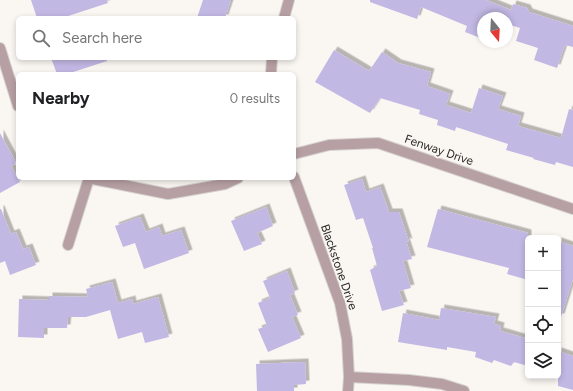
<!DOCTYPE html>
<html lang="en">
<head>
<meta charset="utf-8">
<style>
	:root { --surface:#fff; --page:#f6f6f6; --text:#202124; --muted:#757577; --line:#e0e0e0 }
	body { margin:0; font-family:Figtree,sans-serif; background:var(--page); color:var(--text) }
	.controls { position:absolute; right:12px; bottom:12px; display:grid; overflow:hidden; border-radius:6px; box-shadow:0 2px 6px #0003 }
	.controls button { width:36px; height:36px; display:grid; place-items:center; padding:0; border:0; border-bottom:1px solid var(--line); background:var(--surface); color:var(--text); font:20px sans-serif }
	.compass { position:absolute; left:477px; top:12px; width:36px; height:36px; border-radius:50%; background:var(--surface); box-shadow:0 2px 6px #0003; rotate:162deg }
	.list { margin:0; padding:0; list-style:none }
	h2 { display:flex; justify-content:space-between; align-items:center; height:52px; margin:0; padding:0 16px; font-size:17px }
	h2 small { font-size:13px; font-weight:400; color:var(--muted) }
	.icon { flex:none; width:22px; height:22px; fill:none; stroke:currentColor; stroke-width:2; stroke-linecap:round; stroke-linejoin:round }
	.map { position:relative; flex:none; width:573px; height:391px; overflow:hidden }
	.search { position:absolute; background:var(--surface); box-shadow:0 2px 6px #0003; left:16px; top:16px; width:280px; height:44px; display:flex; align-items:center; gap:10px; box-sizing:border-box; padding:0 14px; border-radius:6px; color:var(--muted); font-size:15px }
	.panel { position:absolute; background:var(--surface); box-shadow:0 2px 6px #0003; left:16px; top:72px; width:280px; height:108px; border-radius:6px }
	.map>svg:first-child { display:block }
	.building { fill:#c2b8e4; filter:url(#shadow) }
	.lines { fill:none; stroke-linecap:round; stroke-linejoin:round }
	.street-casing { stroke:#d5d1ce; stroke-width:12 }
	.street { stroke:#b7a0a4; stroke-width:10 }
	.labels { text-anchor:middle; stroke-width:3.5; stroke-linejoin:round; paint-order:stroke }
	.street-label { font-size:12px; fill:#2b2a28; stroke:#faf6f2 }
</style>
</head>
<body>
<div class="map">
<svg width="573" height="391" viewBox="0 0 573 391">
	<defs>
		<filter id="shadow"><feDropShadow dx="3.5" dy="-3.5" stdDeviation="0" flood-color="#0004"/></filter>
	</defs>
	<rect width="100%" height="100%" fill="#faf6f2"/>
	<g class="building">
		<path d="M 31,0 L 107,0 L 108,3 L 62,18 L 37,18 Z"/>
		<path d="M 203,0 L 231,0 L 225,18 L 197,18 Z"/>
		<path d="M 370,0 L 486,0 L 511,10 L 513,4 L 527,8 L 529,12 L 573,26 L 573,47 L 565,45 L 557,68 L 534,60 L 538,48 L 516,41 L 520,28 L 507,24 L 507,18 L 488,18 L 483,16 L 483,39 L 465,32 L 467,26 L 421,7 L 417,19 L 370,2 Z"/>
		<path d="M 334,50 L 369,71 L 382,52 L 398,63 L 431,72 L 427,86 L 450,94 L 446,105 L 471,113 L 479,88 L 503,96 L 498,109 L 521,116 L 518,126 L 561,138 L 569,109 L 573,110 L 573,167 L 556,162 L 555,165 L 533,159 L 534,158 L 506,150 L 508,144 L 456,127 L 455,131 L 437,125 L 438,120 L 419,114 L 420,110 L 380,98 L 370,113 L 315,82 Z"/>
		<path d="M 51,58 L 107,58 L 107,61 L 67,74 L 57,74 Z"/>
		<path d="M 0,133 L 16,163 L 11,166 L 20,182 L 0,193 Z"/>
		<path d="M 362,179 L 366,192 L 380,187 L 389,212 L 399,212 L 409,242 L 406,241 L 412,259 L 403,261 L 411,288 L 399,291 L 404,305 L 382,311 L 370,270 L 377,266 L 372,248 L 373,248 L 363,218 L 356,220 L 344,185 Z"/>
		<path d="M 266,207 L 273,226 L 257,233 L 262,244 L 244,251 L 231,221 Z"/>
		<path d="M 0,209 L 1,209 L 11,234 L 16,232 L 23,249 L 29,247 L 36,265 L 10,275 L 5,261 L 0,263 Z"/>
		<path d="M 438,209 L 528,233 L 528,280 L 507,274 L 509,268 L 427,247 Z"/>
		<path d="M 140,217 L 146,232 L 159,227 L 162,236 L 181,230 L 189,253 L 144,269 L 135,243 L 123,247 L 115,226 Z"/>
		<path d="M 558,241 L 573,246 L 573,279 L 561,317 L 558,317 Z"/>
		<path d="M 287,271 L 295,293 L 290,295 L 298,315 L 292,317 L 301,338 L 268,352 L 258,329 L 267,326 L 258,303 L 270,298 L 263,281 Z"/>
		<path d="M 112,282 L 118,303 L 132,299 L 133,304 L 158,297 L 169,337 L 145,343 L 142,332 L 118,339 L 110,310 L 86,317 L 68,317 L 67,328 L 44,328 L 44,338 L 18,337 L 19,299 L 49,300 L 49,296 L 88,297 L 86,289 Z"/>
		<path d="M 441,308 L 496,317 L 494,324 L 501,326 L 500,331 L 528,339 L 528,366 L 514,362 L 511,366 L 494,360 L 492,363 L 475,357 L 476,352 L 447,347 L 447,350 L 398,342 L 403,313 L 439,320 Z"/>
		<path d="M 558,351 L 573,356 L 573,390 L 558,386 Z"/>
		<path d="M 305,362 L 306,384 L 294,385 L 294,391 L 257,391 L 256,364 Z"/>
	</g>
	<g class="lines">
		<g class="street-casing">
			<g id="street">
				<path d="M 284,18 L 289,0"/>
				<path d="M 0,48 L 18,106"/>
				<path d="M 271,74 L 272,58"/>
				<path d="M 294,154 L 329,145 L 378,143 L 573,209"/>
				<path d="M 294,177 L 340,303 L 347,339 L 349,377 L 348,391"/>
				<path d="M 88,178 L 168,194 L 225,184 L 238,178"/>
				<path d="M 68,245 L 89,178"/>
				<path d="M 349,377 L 409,380 L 442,384 L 464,391"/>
			</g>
		</g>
		<use href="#street" class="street"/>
	</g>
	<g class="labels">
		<g class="street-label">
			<text transform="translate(439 150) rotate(19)" y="4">Fenway Drive</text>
			<text transform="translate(339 267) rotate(71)" y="4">Blackstone Drive</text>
		</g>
	</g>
</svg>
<div class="controls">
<button>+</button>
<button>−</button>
<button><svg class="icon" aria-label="locate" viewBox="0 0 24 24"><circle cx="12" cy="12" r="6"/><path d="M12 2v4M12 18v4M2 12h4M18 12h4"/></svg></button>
<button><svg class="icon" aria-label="layers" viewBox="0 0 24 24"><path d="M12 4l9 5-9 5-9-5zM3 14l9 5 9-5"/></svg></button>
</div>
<svg class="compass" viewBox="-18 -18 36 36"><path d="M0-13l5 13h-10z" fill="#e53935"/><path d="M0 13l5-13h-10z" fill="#757577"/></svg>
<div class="search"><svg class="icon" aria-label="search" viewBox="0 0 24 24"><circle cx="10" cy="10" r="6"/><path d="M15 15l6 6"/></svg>Search here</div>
<section class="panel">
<h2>Nearby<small>0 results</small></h2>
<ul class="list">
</ul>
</section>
</div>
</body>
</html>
